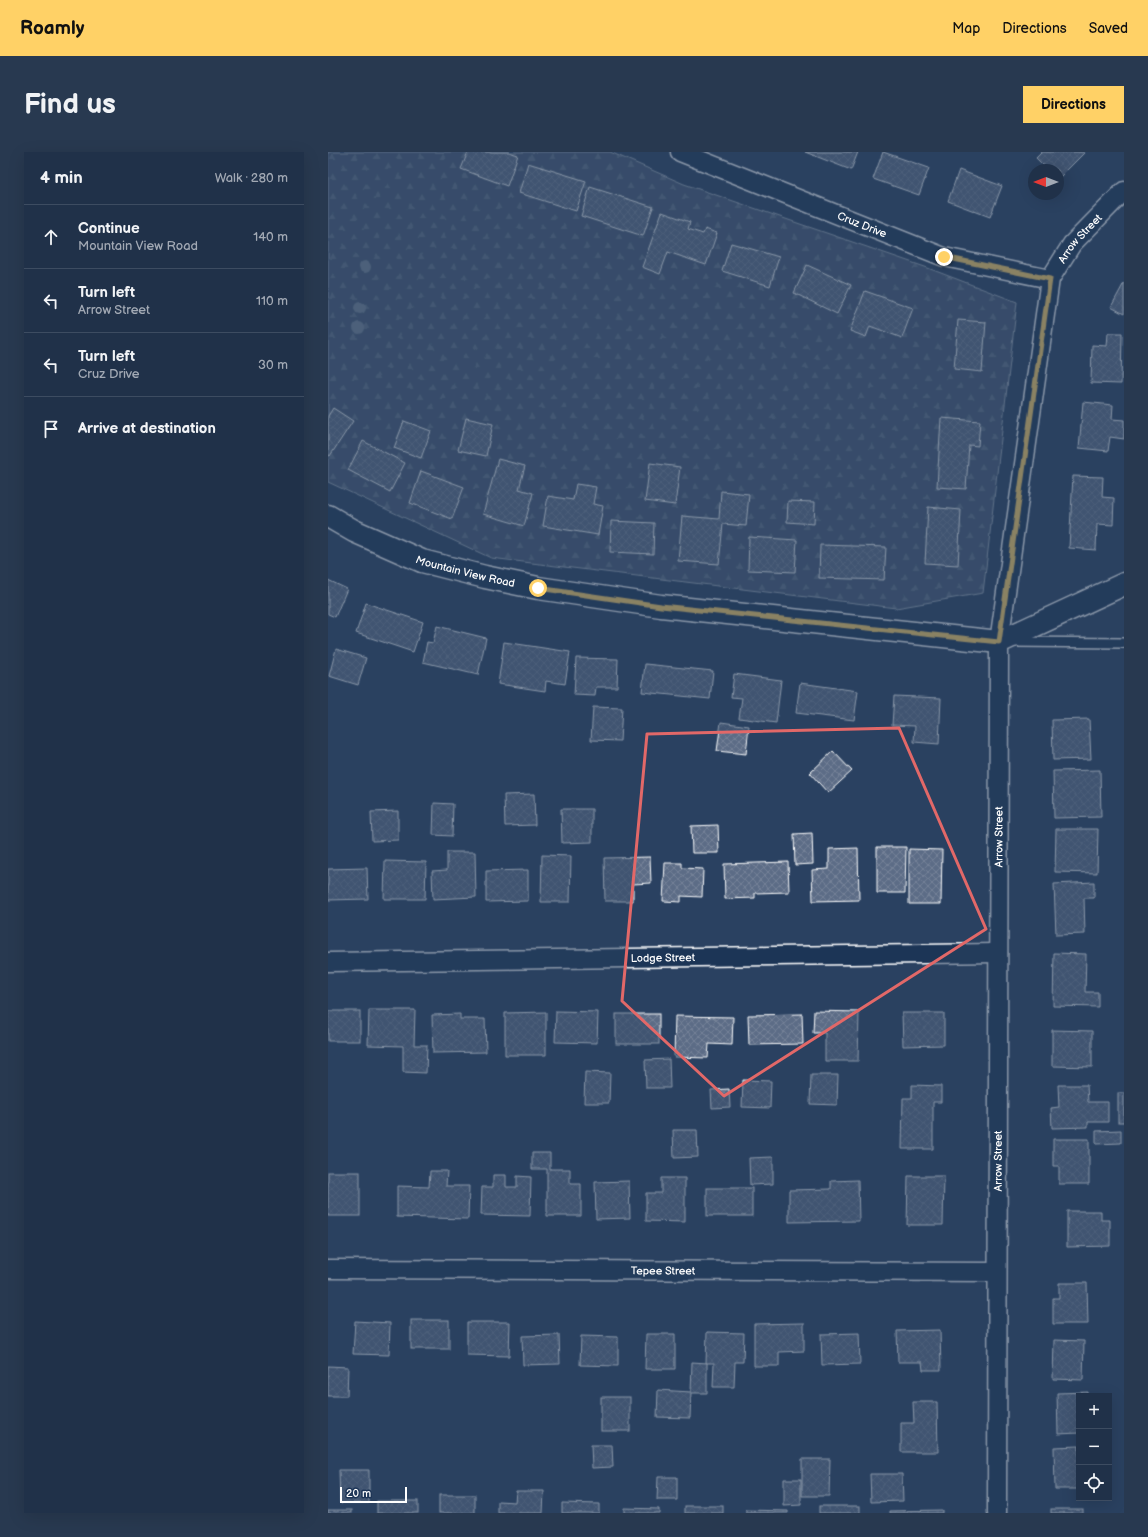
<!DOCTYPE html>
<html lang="en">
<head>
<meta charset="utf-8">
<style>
	:root { --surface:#203149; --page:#283950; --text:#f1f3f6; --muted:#a2a9b4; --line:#3d4c61; --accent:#ffd166 }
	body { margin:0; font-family:"Balsamiq Sans",sans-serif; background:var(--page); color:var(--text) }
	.controls { position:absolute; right:12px; bottom:12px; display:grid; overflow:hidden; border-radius:0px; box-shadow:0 4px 16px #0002 }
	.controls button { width:36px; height:36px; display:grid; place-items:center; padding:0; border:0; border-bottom:1px solid var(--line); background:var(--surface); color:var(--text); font:20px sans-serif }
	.compass { position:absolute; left:700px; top:12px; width:36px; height:36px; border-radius:50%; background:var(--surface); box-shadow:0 4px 16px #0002; rotate:270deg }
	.scale { position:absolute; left:12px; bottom:10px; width:67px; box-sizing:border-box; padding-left:4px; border:2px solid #fff; border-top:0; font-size:11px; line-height:14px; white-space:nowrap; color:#fff; -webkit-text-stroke:3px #1d3557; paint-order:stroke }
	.stop { position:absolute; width:12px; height:12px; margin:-9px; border:3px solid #ffd166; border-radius:50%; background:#fff }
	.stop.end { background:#ffd166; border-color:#fff; box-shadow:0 1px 4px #0008 }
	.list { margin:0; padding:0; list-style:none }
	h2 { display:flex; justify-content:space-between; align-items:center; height:52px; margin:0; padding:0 16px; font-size:17px }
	h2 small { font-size:13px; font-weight:400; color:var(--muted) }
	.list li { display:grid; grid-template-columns:26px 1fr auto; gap:12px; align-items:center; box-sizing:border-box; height:64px; padding:0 16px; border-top:1px solid var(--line) }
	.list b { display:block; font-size:15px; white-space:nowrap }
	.list p { margin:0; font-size:13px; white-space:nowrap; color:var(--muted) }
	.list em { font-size:13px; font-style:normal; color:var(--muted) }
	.icon { flex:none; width:22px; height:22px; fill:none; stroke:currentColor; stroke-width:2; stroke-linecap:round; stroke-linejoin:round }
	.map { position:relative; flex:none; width:796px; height:1361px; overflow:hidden; border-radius:0px }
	header { display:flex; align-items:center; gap:24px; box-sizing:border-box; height:56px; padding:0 20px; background:var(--accent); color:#111 }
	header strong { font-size:19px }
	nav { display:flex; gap:22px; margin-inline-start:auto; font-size:14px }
	.intro { display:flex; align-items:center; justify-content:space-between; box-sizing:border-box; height:96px; padding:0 24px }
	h1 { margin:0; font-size:28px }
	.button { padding:10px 18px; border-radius:0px; background:var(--accent); color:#111; font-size:14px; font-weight:700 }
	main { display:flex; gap:24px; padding:0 24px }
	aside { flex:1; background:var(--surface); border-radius:0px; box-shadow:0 4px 16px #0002 }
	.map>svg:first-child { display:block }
	.forest { fill:url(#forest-firs); stroke:#a2acba }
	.building { fill:url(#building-cross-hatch); stroke:#fff }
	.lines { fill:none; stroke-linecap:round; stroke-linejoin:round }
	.service-casing { stroke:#fff; stroke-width:12 }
	.minor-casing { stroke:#fff; stroke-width:21 }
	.tertiary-casing { stroke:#fff; stroke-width:25 }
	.service { stroke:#1d3557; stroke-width:9 }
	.minor { stroke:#1d3557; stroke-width:18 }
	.tertiary { stroke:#1d3557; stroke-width:22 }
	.tree { fill:#76859a }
	.route { stroke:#ffd166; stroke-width:5 }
	.marked { fill:none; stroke:#e26868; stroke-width:3; stroke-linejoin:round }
	.labels { text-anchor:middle; stroke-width:3; stroke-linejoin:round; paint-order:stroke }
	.street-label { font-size:11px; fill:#fff; stroke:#1d3557 }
</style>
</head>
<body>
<header>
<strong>Roamly</strong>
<nav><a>Map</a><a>Directions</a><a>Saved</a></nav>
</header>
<div class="intro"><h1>Find us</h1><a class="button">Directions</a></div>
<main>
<aside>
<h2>4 min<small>Walk · 280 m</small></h2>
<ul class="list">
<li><svg class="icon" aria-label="ahead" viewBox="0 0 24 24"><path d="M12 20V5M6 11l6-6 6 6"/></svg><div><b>Continue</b><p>Mountain View Road</p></div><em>140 m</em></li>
<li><svg class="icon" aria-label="left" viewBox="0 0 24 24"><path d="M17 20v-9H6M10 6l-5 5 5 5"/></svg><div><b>Turn left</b><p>Arrow Street</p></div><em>110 m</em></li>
<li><svg class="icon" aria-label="left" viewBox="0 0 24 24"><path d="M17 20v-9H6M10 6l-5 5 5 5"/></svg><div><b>Turn left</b><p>Cruz Drive</p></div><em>30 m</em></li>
<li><svg class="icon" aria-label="arrive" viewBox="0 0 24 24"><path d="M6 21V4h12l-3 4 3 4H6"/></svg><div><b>Arrive at destination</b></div></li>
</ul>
</aside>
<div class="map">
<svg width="796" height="1361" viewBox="0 0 796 1361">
	<defs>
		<pattern id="forest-firs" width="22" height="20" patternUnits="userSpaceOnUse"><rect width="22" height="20" fill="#465975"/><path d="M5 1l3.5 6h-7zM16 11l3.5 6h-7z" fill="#62728a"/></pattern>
		<pattern id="building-cross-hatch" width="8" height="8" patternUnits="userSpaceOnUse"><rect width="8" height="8" fill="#5b6c86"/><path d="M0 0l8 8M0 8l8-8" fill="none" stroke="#748298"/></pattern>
	</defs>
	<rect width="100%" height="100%" fill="#2a4161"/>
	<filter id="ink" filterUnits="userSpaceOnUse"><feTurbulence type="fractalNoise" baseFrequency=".025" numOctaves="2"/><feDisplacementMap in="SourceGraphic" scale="8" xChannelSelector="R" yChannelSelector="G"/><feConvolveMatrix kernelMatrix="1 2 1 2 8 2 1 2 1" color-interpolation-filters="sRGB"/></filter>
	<g filter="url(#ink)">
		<path class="forest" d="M 0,0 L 282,0 L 356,32 L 597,115 L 689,150 L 655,441 L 568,456 L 163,406 L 0,330 Z"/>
		<g class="building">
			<path d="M 140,0 L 181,0 L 190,3 L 179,34 L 133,17 Z"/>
			<path d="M 477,0 L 530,0 L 523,18 Z"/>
			<path d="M 555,0 L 601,16 L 591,43 L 545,27 Z"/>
			<path d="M 714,0 L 757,0 L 730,27 L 730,18 L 720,18 L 708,6 Z"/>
			<path d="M 200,11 L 258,29 L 248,59 L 191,41 Z"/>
			<path d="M 631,18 L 674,34 L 662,65 L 620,49 Z"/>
			<path d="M 262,35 L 325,55 L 315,84 L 253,64 Z"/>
			<path d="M 334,60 L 362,70 L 360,77 L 375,82 L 377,77 L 389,81 L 378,113 L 340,100 L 332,122 L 314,115 Z"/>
			<path d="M 403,91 L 451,105 L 442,134 L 394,119 Z"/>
			<path d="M 479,113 L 523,133 L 509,162 L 466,141 Z"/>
			<path d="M 796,131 L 796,162 L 783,155 Z"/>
			<path d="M 537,139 L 585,156 L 574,186 L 542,174 L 538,185 L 522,179 Z"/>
			<path d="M 630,168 L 658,170 L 654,220 L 626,217 Z"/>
			<path d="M 780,181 L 794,181 L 793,232 L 763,231 L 764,193 L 779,194 Z"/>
			<path d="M 755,250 L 785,253 L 784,267 L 796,268 L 796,287 L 782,285 L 780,299 L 751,296 Z"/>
			<path d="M 5,256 L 25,269 L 2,304 L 0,303 L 0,264 Z"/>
			<path d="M 138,266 L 165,272 L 158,304 L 130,298 Z"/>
			<path d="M 613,266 L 652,269 L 650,294 L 641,293 L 638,337 L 609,335 Z"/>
			<path d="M 76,269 L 103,279 L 93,306 L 66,296 Z"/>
			<path d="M 35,289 L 77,311 L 62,340 L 20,318 Z"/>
			<path d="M 170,307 L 197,314 L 191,337 L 205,341 L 196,374 L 155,362 Z"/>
			<path d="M 322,311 L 352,315 L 347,353 L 317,349 Z"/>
			<path d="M 93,319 L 136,335 L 124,367 L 82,351 Z"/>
			<path d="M 745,324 L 775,325 L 774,345 L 786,346 L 785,373 L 769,372 L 768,398 L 741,396 Z"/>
			<path d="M 248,332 L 268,335 L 265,352 L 275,354 L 270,383 L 215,374 L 220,344 L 245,348 Z"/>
			<path d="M 393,339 L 421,342 L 418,374 L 395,372 L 391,412 L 350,409 L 354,364 L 391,367 Z"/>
			<path d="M 460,349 L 487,350 L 486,372 L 459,370 Z"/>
			<path d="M 600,355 L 633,358 L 630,413 L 597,411 Z"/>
			<path d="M 283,369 L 326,371 L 325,402 L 282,400 Z"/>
			<path d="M 421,385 L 469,388 L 467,420 L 420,418 Z"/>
			<path d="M 492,393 L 558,395 L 556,428 L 491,426 Z"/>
			<path d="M 0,428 L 19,437 L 7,465 L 0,462 Z"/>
			<path d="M 38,451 L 95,470 L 85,500 L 28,481 Z"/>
			<path d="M 109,474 L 158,486 L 150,523 L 95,510 L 99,490 L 105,491 Z"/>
			<path d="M 176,490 L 242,500 L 237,532 L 218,529 L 217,539 L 170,532 Z"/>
			<path d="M 8,497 L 38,506 L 30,533 L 1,524 Z"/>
			<path d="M 248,506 L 290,507 L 289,535 L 268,535 L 267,544 L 246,543 Z"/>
			<path d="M 317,512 L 385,519 L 382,547 L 314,540 Z"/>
			<path d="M 406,522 L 453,528 L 448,571 L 411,566 L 414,546 L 403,545 Z"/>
			<path d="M 472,531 L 530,539 L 526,568 L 468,561 Z"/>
			<path d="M 566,544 L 613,546 L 611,592 L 586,590 L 587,574 L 564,573 Z"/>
			<path d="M 265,555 L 294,556 L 292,589 L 263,588 Z"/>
			<path d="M 761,567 L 763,607 L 725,608 L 724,568 Z"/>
			<path d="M 393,570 L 421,574 L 418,602 L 389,599 Z"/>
			<path d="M 505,599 L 524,619 L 500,641 L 482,621 Z"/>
			<path d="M 772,618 L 773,665 L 726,666 L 725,619 Z"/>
			<path d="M 206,642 L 207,673 L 177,674 L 176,643 Z"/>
			<path d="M 106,651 L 125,652 L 124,684 L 105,683 Z"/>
			<path d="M 233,657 L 264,657 L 264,690 L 234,691 Z"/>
			<path d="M 70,659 L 70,688 L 44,689 L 43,660 Z"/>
			<path d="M 390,673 L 391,701 L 364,701 L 363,674 Z"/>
			<path d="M 728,677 L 770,677 L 769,721 L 727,720 Z"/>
			<path d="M 484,681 L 485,712 L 467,713 L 466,682 Z"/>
			<path d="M 549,695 L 578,695 L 577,741 L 549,741 Z"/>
			<path d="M 530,696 L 531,748 L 485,749 L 484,718 L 501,717 L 501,697 Z"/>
			<path d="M 581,697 L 614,698 L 613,752 L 581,752 Z"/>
			<path d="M 119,700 L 147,700 L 148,745 L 105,747 L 104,719 L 119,718 Z"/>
			<path d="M 214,703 L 243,704 L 242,750 L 213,750 Z"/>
			<path d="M 322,705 L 323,731 L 305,732 L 305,749 L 277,749 L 276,706 Z"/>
			<path d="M 57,709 L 98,710 L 97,747 L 56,747 Z"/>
			<path d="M 460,710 L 461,740 L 427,741 L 427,746 L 397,747 L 396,712 Z"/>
			<path d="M 337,711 L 354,711 L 354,716 L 375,717 L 374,745 L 353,744 L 353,750 L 335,749 Z"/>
			<path d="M 39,716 L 40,747 L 0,748 L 0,717 Z"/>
			<path d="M 200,718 L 200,749 L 158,750 L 158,719 Z"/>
			<path d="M 766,730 L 766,746 L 756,746 L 757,782 L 728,783 L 726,732 Z"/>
			<path d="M 726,801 L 758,802 L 757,840 L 770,840 L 770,855 L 725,854 Z"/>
			<path d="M 41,858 L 87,858 L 86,893 L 99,893 L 98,921 L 75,920 L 75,894 L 40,893 Z"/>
			<rect x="0" y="859" width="32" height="30"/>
			<path d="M 228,859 L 270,860 L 269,891 L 227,890 Z"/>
			<path d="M 486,859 L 531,860 L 530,909 L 497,909 L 497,881 L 485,881 Z"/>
			<path d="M 218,860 L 218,903 L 177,903 L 177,861 Z"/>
			<path d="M 574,861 L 616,861 L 616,893 L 575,894 Z"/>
			<path d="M 132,862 L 132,867 L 157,867 L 158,900 L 105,901 L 104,863 Z"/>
			<rect x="288" y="862" width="43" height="30"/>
			<path d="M 474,862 L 475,892 L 421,893 L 420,863 Z"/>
			<path d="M 347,864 L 405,865 L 404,893 L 381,892 L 380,906 L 346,905 Z"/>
			<path d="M 724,878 L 764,879 L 764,915 L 724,914 Z"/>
			<path d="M 341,907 L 342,936 L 318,936 L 317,908 Z"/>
			<path d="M 257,920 L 282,921 L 281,951 L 256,951 Z"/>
			<path d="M 483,923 L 510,923 L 509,953 L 482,952 Z"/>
			<path d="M 415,928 L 443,929 L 442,956 L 414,955 Z"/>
			<path d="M 584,933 L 613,934 L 613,950 L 605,950 L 605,997 L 574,997 L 575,946 L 584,946 Z"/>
			<path d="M 730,933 L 759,933 L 760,950 L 780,950 L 780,970 L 760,970 L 760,975 L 724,976 L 723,956 L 731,955 Z"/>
			<path d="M 401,937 L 402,955 L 384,956 L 383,938 Z"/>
			<rect x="790" y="941" width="6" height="29"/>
			<path d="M 345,978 L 369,978 L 370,1005 L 346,1006 Z"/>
			<path d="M 793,978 L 793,991 L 768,992 L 768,979 Z"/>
			<path d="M 725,987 L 761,987 L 761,1032 L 731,1032 L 731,1014 L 725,1014 Z"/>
			<path d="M 204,1001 L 222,1001 L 222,1017 L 242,1017 L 242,1032 L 253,1032 L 253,1064 L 219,1064 L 219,1017 L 204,1017 Z"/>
			<path d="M 445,1005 L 445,1032 L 422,1033 L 421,1006 Z"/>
			<path d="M 102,1019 L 119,1019 L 118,1034 L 141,1034 L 140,1067 L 69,1065 L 69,1034 L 101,1035 Z"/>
			<rect x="0" y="1020" width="32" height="44"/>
			<path d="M 165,1023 L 178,1023 L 178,1035 L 189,1035 L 189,1024 L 203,1025 L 202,1064 L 153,1063 L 154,1035 L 165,1035 Z"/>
			<path d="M 580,1024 L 616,1024 L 615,1073 L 579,1073 Z"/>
			<path d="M 333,1026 L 357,1026 L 357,1070 L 318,1069 L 318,1041 L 333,1041 Z"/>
			<path d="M 530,1028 L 531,1069 L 461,1070 L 461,1038 L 503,1037 L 503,1029 Z"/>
			<path d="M 301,1029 L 302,1066 L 268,1067 L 267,1030 Z"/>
			<rect x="379" y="1036" width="45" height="28"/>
			<path d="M 739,1059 L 773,1059 L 773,1068 L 782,1068 L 782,1094 L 739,1095 Z"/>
			<path d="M 731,1131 L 759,1131 L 760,1172 L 725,1172 L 725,1146 L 731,1146 Z"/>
			<rect x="83" y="1168" width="38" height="29"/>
			<path d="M 27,1169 L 62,1171 L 61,1203 L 25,1202 Z"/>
			<path d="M 139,1170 L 182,1170 L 181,1204 L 139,1203 Z"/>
			<path d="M 476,1171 L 476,1199 L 451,1200 L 451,1214 L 426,1214 L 426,1172 Z"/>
			<path d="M 612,1178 L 613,1218 L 595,1218 L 594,1210 L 570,1210 L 569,1179 Z"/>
			<path d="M 379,1180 L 416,1181 L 415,1210 L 407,1210 L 406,1235 L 385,1235 L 386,1211 L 378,1211 Z"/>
			<path d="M 531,1181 L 532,1212 L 494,1213 L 493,1182 Z"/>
			<path d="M 318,1182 L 347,1182 L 347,1217 L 317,1217 Z"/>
			<path d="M 231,1183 L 232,1212 L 195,1213 L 194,1184 Z"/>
			<path d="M 253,1184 L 290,1185 L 290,1214 L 252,1213 Z"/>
			<path d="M 726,1188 L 756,1189 L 755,1228 L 725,1227 Z"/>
			<path d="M 364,1210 L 379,1211 L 379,1241 L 363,1241 Z"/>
			<path d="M 0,1214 L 20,1215 L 19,1244 L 0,1244 Z"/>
			<path d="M 330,1238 L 363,1240 L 362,1266 L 329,1265 Z"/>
			<path d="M 760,1240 L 760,1244 L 751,1244 L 751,1281 L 730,1282 L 729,1241 Z"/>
			<rect x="273" y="1245" width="29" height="34"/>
			<path d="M 585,1250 L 609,1250 L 610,1300 L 573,1300 L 573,1271 L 586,1271 Z"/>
			<path d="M 263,1293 L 284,1293 L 285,1315 L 264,1316 Z"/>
			<path d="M 751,1294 L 751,1337 L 727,1337 L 726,1295 Z"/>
			<path d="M 474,1307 L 502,1307 L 501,1344 L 474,1344 Z"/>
			<path d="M 11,1318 L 41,1318 L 41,1351 L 12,1351 Z"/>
			<path d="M 542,1322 L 574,1322 L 575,1349 L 543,1350 Z"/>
			<path d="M 330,1325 L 349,1325 L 349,1348 L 329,1348 Z"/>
			<path d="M 456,1327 L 473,1327 L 473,1353 L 456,1354 Z"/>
			<path d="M 188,1339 L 216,1339 L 215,1361 L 170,1361 L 170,1349 L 187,1350 Z"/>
			<rect x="111" y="1343" width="36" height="18"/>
			<rect x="49" y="1349" width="41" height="12"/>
			<path d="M 234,1351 L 271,1352 L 271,1361 L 234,1361 Z"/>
			<rect x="357" y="1354" width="38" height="7"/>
			<rect x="491" y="1354" width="41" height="7"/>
			<path d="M 296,1356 L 331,1357 L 331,1361 L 296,1361 Z"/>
			<rect x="723" y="1357" width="32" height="4"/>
			<rect x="0" y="1358" width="24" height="3"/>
			<path d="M 418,1358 L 460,1359 L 460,1361 L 418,1361 Z"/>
			<path d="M 614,1358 L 614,1361 L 562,1361 L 562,1359 Z"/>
		</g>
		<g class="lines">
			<g class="service-casing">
				<path id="service" d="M 685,490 L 796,491"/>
			</g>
			<g class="minor-casing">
				<g id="minor">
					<path id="s1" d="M 352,0 L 616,105 L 722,127"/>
					<path id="s2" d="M 0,810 L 670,801"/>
					<path id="s3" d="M 0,1117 L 669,1120"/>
					<path id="s4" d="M 669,1361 L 671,490 L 722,127 L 744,92 L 796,39"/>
				</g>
			</g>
			<g class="tertiary-casing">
				<g id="tertiary">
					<path id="s5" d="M 0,364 L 26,379 L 94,409 L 157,425 L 210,436 L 333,454 L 671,490 L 796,432"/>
				</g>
			</g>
			<use href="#service" class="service"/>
			<use href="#minor" class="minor"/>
			<use href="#tertiary" class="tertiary"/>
		</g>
		<g class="tree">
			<circle cx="37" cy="115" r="6"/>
			<circle cx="32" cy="156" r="6"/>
			<circle cx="31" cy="176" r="6"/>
		</g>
	</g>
	<g class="lines" filter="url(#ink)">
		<path class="route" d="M 210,436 L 333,454 L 671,490 L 722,127 L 616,105"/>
	</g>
	<path d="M0 0H796V1361H0ZM 571,576 L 658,777 L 396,944 L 294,849 L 319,582 Z" fill="#2a4161" fill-opacity=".55" fill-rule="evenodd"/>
	<path class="marked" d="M 571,576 L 658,777 L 396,944 L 294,849 L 319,582 Z"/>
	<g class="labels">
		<g class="street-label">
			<text dy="4" stroke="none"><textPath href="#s1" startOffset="196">Cruz Drive</textPath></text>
			<text dy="4" stroke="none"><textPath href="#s4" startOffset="1288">Arrow Street</textPath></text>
			<text dy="4" stroke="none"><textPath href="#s5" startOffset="149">Mountain View Road</textPath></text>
			<text dy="4" stroke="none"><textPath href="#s4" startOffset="676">Arrow Street</textPath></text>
			<text dy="4" stroke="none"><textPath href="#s2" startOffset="335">Lodge Street</textPath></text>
			<text dy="4" stroke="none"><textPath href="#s4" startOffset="352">Arrow Street</textPath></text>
			<text dy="4" stroke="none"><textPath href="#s3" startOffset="335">Tepee Street</textPath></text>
		</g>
	</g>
</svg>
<div class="controls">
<button>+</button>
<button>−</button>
<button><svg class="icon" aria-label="locate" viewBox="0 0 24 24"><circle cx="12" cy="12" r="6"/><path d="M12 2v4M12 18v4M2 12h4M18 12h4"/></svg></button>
</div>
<svg class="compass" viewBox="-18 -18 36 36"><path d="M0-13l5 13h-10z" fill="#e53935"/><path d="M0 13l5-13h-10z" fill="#a2a9b4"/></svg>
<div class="scale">20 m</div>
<div class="stop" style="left:210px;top:436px"></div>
<div class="stop end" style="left:616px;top:105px"></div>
</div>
</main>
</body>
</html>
